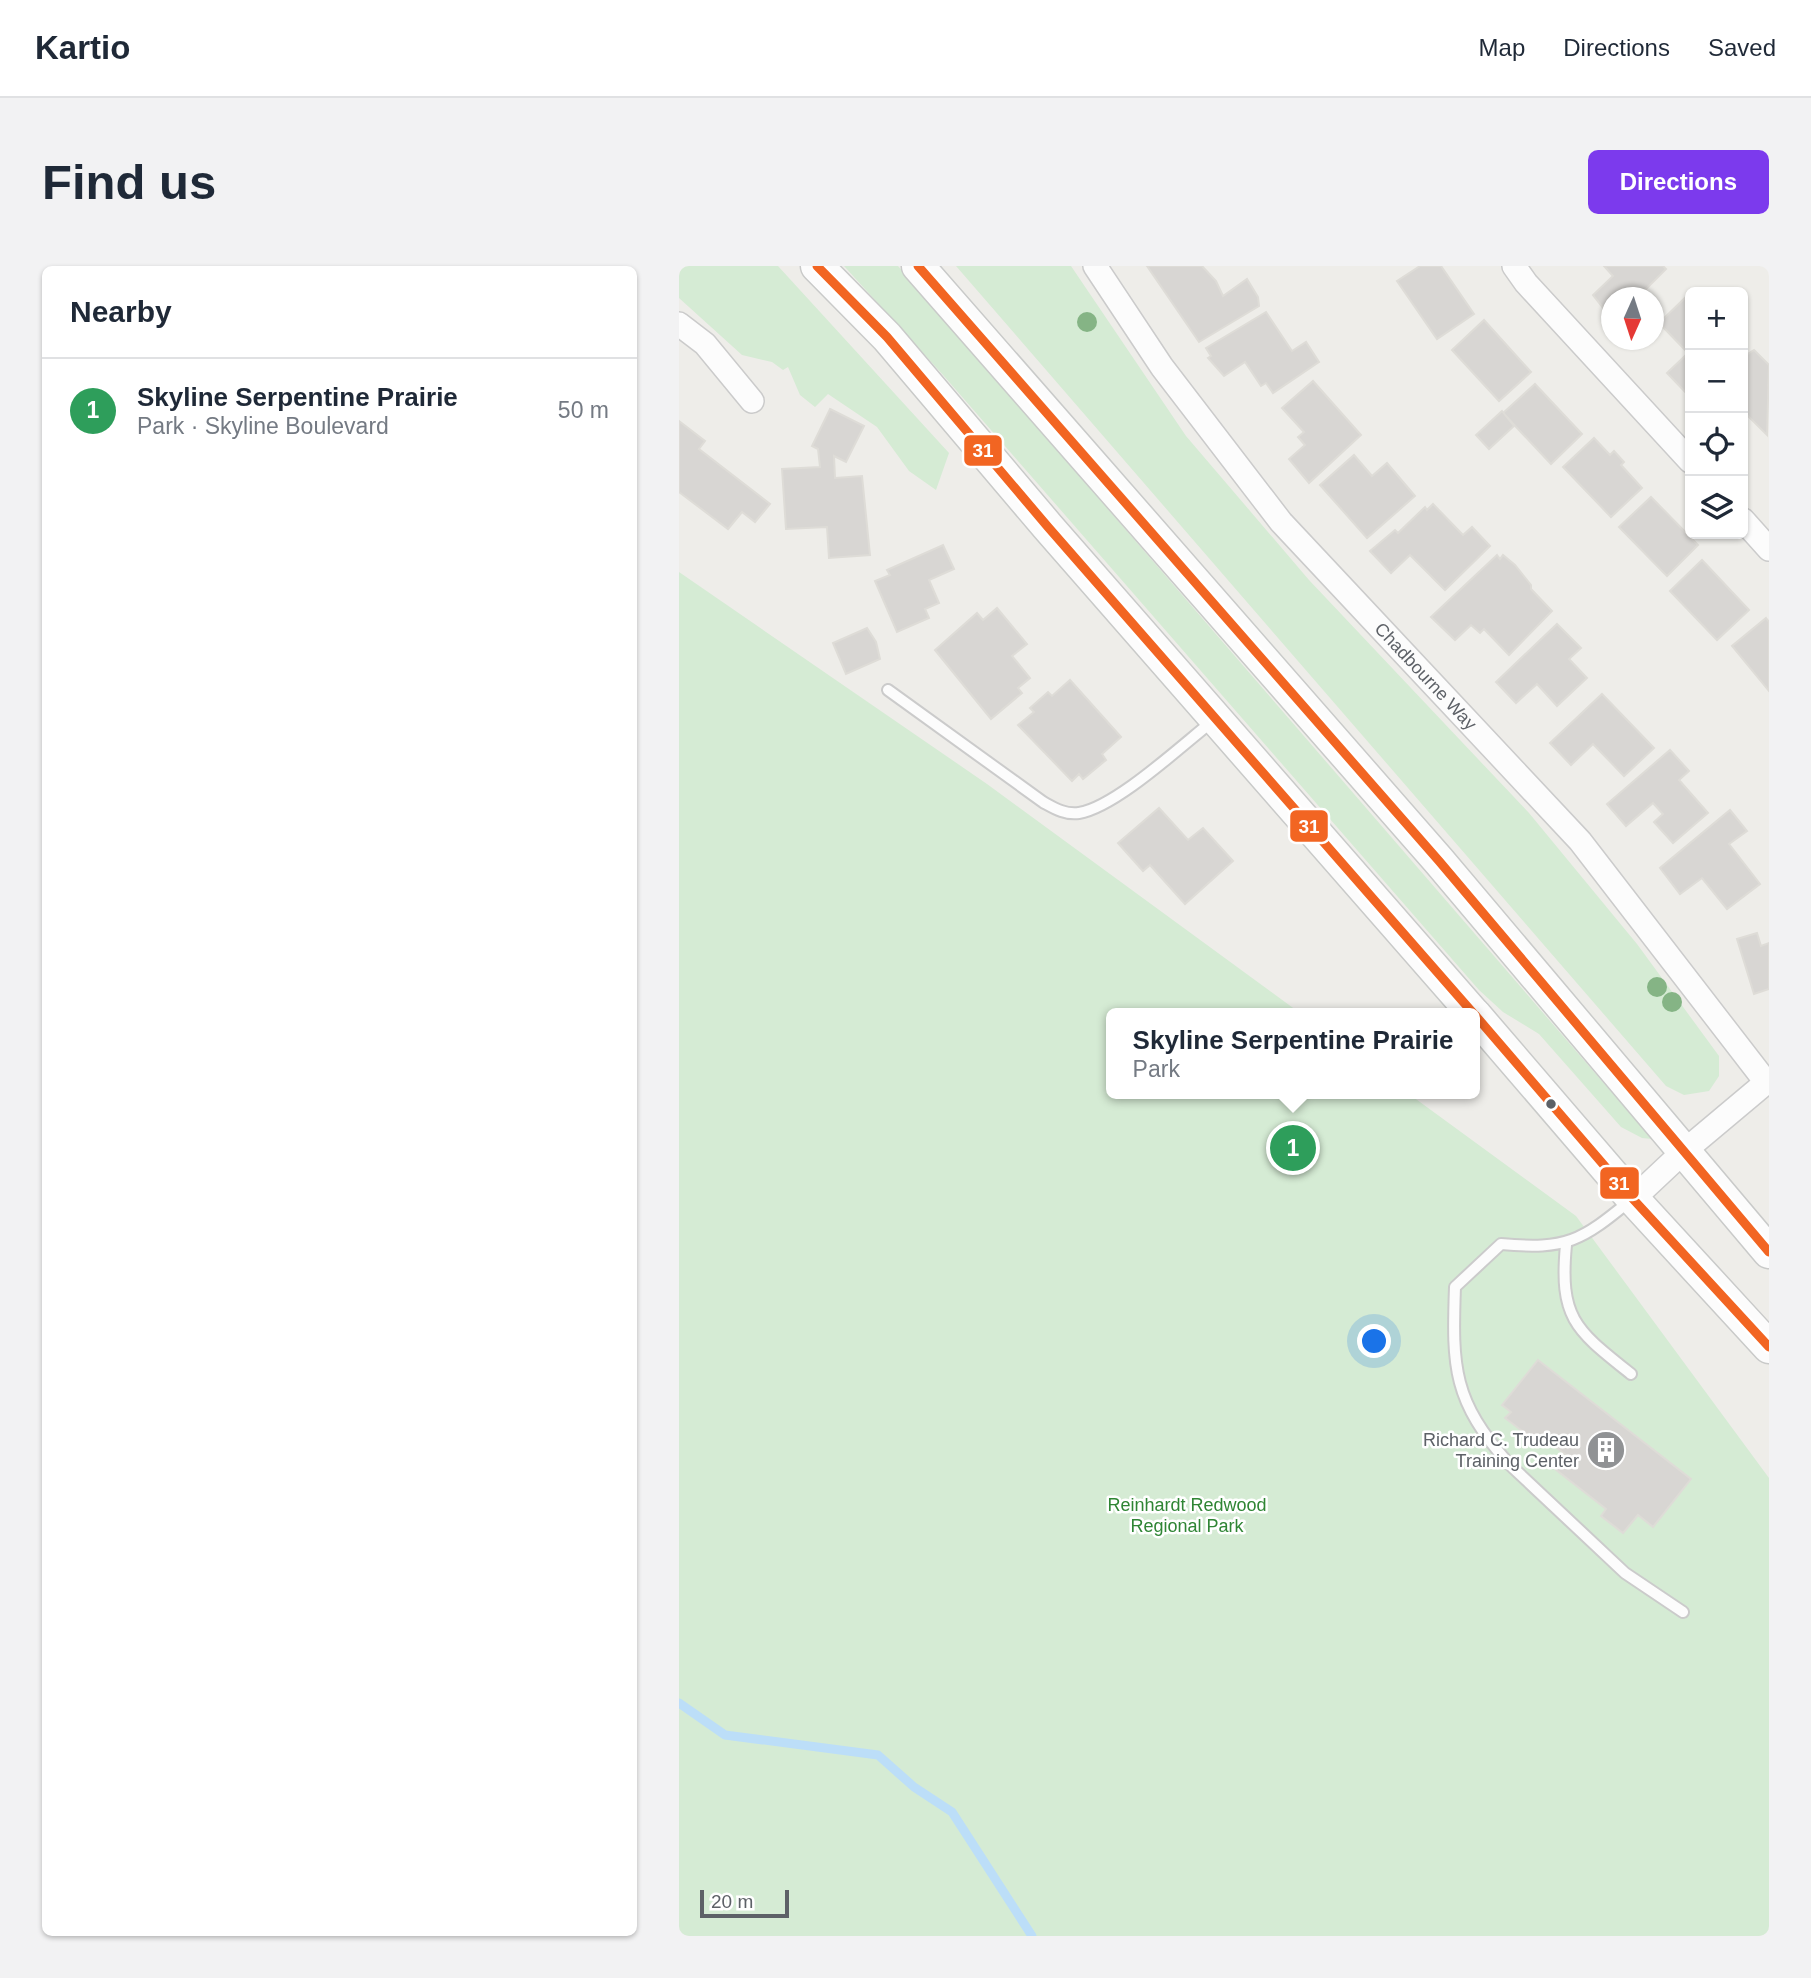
<!DOCTYPE html>
<html lang="en">
<head>
<meta charset="utf-8">
<style>
	:root { --surface:#fff; --page:#f2f2f3; --text:#1f2937; --muted:#747a83; --line:#e0e1e3; --accent:#7c3aed }
	body { margin:0; font-family:Arial,sans-serif; background:var(--page); color:var(--text) }
	.controls { position:absolute; right:21px; top:21px; display:grid; overflow:hidden; border-radius:10px; box-shadow:0 2px 5px #0004 }
	.controls button { width:63px; height:63px; display:grid; place-items:center; padding:0; border:0; border-bottom:2px solid var(--line); background:var(--surface); color:var(--text); font:35px sans-serif }
	.compass { position:absolute; left:922px; top:21px; width:63px; height:63px; border-radius:50%; background:var(--surface); box-shadow:0 2px 5px #0004; rotate:183deg }
	.scale { position:absolute; left:21px; bottom:18px; width:89px; box-sizing:border-box; padding-left:7px; border:4px solid #5d6167; border-top:0; font-size:19px; line-height:24px; white-space:nowrap; color:#5d6167; -webkit-text-stroke:5px #fff; paint-order:stroke }
	.you { position:absolute; left:696px; top:1076px; width:24px; height:24px; margin:-18px; border:5px solid #fff; border-radius:50%; background:#1a73e8; box-shadow:0 0 0 10px #1a73e833 }
	.badge { display:grid; place-items:center; width:46px; height:46px; border-radius:50%; background:var(--accent); color:#fff; font-size:23px; font-weight:700 }
	.pin { position:absolute; translate:-50% -50%; border:4px solid #fff; box-shadow:0 2px 7px #0006 }
	.popup { position:absolute; left:427px; top:742px; width:374px; height:91px; box-sizing:border-box; display:grid; place-content:center; border-radius:10px; background:var(--surface); filter:drop-shadow(0 2px 5px #0005); font-size:23px; white-space:nowrap; color:var(--muted) }
	.popup b { font-size:26px; color:var(--text) }
	.popup::after { content:''; position:absolute; left:50%; top:100%; margin-left:-14px; border:14px solid transparent; border-top-color:var(--surface) }
	.list { margin:0; padding:0; list-style:none }
	h2 { display:flex; justify-content:space-between; align-items:center; height:91px; margin:0; padding:0 28px; font-size:30px }
	h2 small { font-size:23px; font-weight:400; color:var(--muted) }
	.list li { display:grid; grid-template-columns:46px 1fr auto; gap:21px; align-items:center; box-sizing:border-box; height:105px; padding:0 28px; border-top:2px solid var(--line) }
	.list b { display:block; font-size:26px; white-space:nowrap }
	.list p { margin:0; font-size:23px; white-space:nowrap; color:var(--muted) }
	.list em { font-size:23px; font-style:normal; color:var(--muted) }
	.icon { flex:none; width:38px; height:38px; fill:none; stroke:currentColor; stroke-width:2; stroke-linecap:round; stroke-linejoin:round }
	.map { position:relative; flex:none; width:1090px; height:1670px; overflow:hidden; border-radius:10px }
	header { display:flex; align-items:center; gap:42px; box-sizing:border-box; height:98px; padding:0 35px; background:var(--surface); border-bottom:2px solid var(--line) }
	header strong { font-size:33px }
	nav { display:flex; gap:38px; margin-inline-start:auto; font-size:24px }
	.intro { display:flex; align-items:center; justify-content:space-between; box-sizing:border-box; height:168px; padding:0 42px }
	h1 { margin:0; font-size:49px }
	.button { padding:18px 32px; border-radius:10px; background:var(--accent); color:#fff; font-size:24px; font-weight:700 }
	main { display:flex; gap:42px; padding:0 42px }
	aside { flex:1; background:var(--surface); border-radius:10px; box-shadow:0 2px 5px #0004 }
	.map>svg:first-child { display:block }
	.green { fill:#d5ebd4 }
	.lines { fill:none; stroke-linecap:round; stroke-linejoin:round }
	.stream { stroke:#bcdef8; stroke-width:9 }
	.building { fill:#d8d6d3; stroke:#dedcd7; stroke-width:2 }
	.lane-casing { stroke:#cbcbcb; stroke-width:14 }
	.street-casing { stroke:#cbcbcb; stroke-width:26 }
	.secondary-casing { stroke:#c9cac9; stroke-width:35 }
	.lane { stroke:#fcfcfc; stroke-width:10 }
	.street { stroke:#fcfcfc; stroke-width:23 }
	.secondary { stroke:#fcfcfc; stroke-width:32 }
	.bus-1-casing { stroke:#fff; stroke-width:14 }
	.bus-1 { stroke:#f26522; stroke-width:9 }
	.tree { fill:#85b485 }
	.bus-dot { fill:#5d6167; stroke:#fff; stroke-width:2.5 }
	.labels { text-anchor:middle; stroke-width:5; stroke-linejoin:round; paint-order:stroke }
	.street-label { font-size:18px; fill:#5d6167; stroke:#fff }
	.poi-label { font-size:18px; fill:#5d6167; stroke:#fff; text-anchor:end }
	.park-label { font-size:18px; fill:#2f8534; stroke:#fff }
	.line-badge { stroke:#fff; stroke-width:2.5 }
	.badge-label { font-size:19px; text-anchor:middle; font-weight:bold; fill:#fff }
</style>
</head>
<body>
<header>
<strong>Kartio</strong>
<nav><a>Map</a><a>Directions</a><a>Saved</a></nav>
</header>
<div class="intro"><h1>Find us</h1><a class="button">Directions</a></div>
<main>
<aside>
<h2>Nearby<small></small></h2>
<ul class="list">
<li><span class="badge" style="background:#2e9e5b">1</span><div><b>Skyline Serpentine Prairie</b><p>Park · Skyline Boulevard</p></div><em>50 m</em></li>
</ul>
</aside>
<div class="map">
<svg width="1090" height="1670" viewBox="0 0 1090 1670">
	<rect width="100%" height="100%" fill="#eeede9"/>
	<g class="green">
		<path d="M 0,0 L 99,0 L 270,187 L 257,224 L 230,205 L 198,161 L 149,128 L 136,141 L 121,129 L 109,101 L 104,104 L 93,96 L 63,89 L 0,32 Z"/>
		<path d="M 165,0 L 219,0 L 973,873 L 963,872 L 942,861 L 860,768 L 824,746 L 800,724 L 264,109 Z"/>
		<path d="M 277,0 L 392,0 L 507,170 L 630,314 L 850,547 L 958,678 L 1040,790 L 1040,810 L 1030,825 L 1005,829 L 987,820 Z"/>
		<path d="M 0,306 L 308,518 L 621,747 L 432,747 L 432,828 L 730,828 L 897,950 L 1090,1212 L 1090,1670 L 0,1670 Z"/>
	</g>
	<g class="lines">
		<path class="stream" d="M 0,1437 L 46,1469 L 199,1489 L 235,1521 L 273,1546 L 353,1670"/>
	</g>
	<g class="building">
		<path d="M 468,0 L 523,0 L 537,15 L 544,30 L 568,13 L 579,31 L 580,40 L 520,76 Z"/>
		<path d="M 741,0 L 762,0 L 795,48 L 758,73 L 718,15 Z"/>
		<path d="M 925,0 L 984,0 L 987,3 L 958,32 L 932,32 L 932,52 L 914,29 L 934,10 Z"/>
		<path d="M 1010,28 L 1011,29 L 1011,131 L 988,107 L 1009,87 L 980,57 Z"/>
		<path d="M 587,46 L 613,85 L 627,76 L 640,96 L 594,127 L 587,117 L 582,120 L 566,96 L 545,110 L 529,92 L 532,90 L 527,82 Z"/>
		<path d="M 805,54 L 852,106 L 820,135 L 773,84 Z"/>
		<path d="M 1075,84 L 1090,99 L 1088,169 L 1064,145 L 1064,91 Z"/>
		<path d="M 634,115 L 682,169 L 630,217 L 610,193 L 626,179 L 619,171 L 625,166 L 603,142 Z"/>
		<path d="M 856,118 L 903,168 L 872,198 L 824,147 Z"/>
		<path d="M 151,143 L 185,160 L 167,196 L 155,190 L 156,212 L 183,210 L 191,289 L 150,292 L 148,261 L 107,263 L 103,203 L 141,201 L 139,183 L 133,180 Z"/>
		<path d="M 823,145 L 835,160 L 810,183 L 797,169 Z"/>
		<path d="M 0,155 L 26,175 L 20,183 L 91,238 L 76,256 L 63,246 L 49,263 L 0,226 Z"/>
		<path d="M 915,172 L 931,189 L 935,185 L 945,196 L 942,199 L 963,222 L 932,251 L 884,201 Z"/>
		<path d="M 675,189 L 693,210 L 708,197 L 736,230 L 688,272 L 641,219 Z"/>
		<path d="M 972,231 L 1019,279 L 988,310 L 940,261 Z"/>
		<path d="M 754,238 L 784,269 L 793,261 L 811,280 L 766,324 L 731,289 L 712,307 L 691,285 L 716,264 L 719,267 L 746,241 L 748,244 Z"/>
		<path d="M 264,279 L 275,303 L 250,314 L 260,337 L 246,343 L 250,352 L 218,366 L 196,315 L 211,309 L 208,304 Z"/>
		<path d="M 818,289 L 821,293 L 824,289 L 836,299 L 852,319 L 852,323 L 873,345 L 830,389 L 805,363 L 801,367 L 792,359 L 776,374 L 752,351 Z"/>
		<path d="M 1023,294 L 1070,344 L 1038,374 L 991,325 Z"/>
		<path d="M 318,342 L 348,378 L 333,390 L 351,412 L 339,422 L 343,427 L 312,453 L 256,384 L 298,347 L 304,354 Z"/>
		<path d="M 1087,352 L 1090,356 L 1090,425 L 1053,380 Z"/>
		<path d="M 878,358 L 902,382 L 890,393 L 908,412 L 878,440 L 858,418 L 837,437 L 817,416 Z"/>
		<path d="M 188,362 L 197,376 L 201,393 L 167,408 L 154,377 Z"/>
		<path d="M 391,414 L 442,471 L 423,488 L 427,494 L 404,513 L 400,508 L 393,515 L 339,459 L 355,446 L 351,442 L 369,426 L 373,430 Z"/>
		<path d="M 923,428 L 975,482 L 945,510 L 914,478 L 892,499 L 871,477 Z"/>
		<path d="M 991,484 L 1010,505 L 1000,514 L 1029,547 L 994,577 L 975,556 L 984,548 L 974,537 L 947,560 L 928,538 Z"/>
		<path d="M 480,542 L 509,574 L 524,562 L 554,595 L 506,638 L 471,599 L 464,605 L 439,577 Z"/>
		<path d="M 1051,544 L 1068,565 L 1050,578 L 1081,618 L 1048,643 L 1023,612 L 1001,628 L 981,602 Z"/>
		<path d="M 1078,667 L 1082,680 L 1090,677 L 1090,723 L 1075,728 L 1058,673 Z"/>
		<path d="M 859,1094 L 1012,1213 L 974,1261 L 959,1249 L 944,1267 L 922,1250 L 927,1243 L 876,1203 L 887,1189 L 865,1172 L 860,1178 L 826,1152 L 832,1146 L 823,1139 Z"/>
	</g>
	<g class="lines">
		<g class="lane-casing">
			<g id="lane">
				<path d="M 209,424 L 364,536 C 375,542 386,549 400,547 C 437,541 503,479 535,454"/>
				<path d="M 952,934 C 902,975 888,984 822,978 L 776,1021 C 773,1102 774,1135 830,1198 L 946,1307 L 1004,1346"/>
				<path d="M 887,979 C 880,1053 897,1064 952,1108"/>
			</g>
		</g>
		<g class="street-casing">
			<g id="street">
				<path id="s1" d="M 416,0 L 483,101 L 602,256 L 901,575 L 1087,816"/>
				<path d="M 835,0 L 847,17 L 1011,195"/>
				<path d="M 0,58 L 26,78 L 73,135"/>
				<path d="M 1064,254 L 1090,283"/>
				<path d="M 954,933 L 1003,887 L 1090,814"/>
			</g>
		</g>
		<g class="secondary-casing">
			<g id="secondary">
				<path d="M 138,0 L 208,71 L 369,261 L 794,747"/>
				<path d="M 239,0 L 760,595 L 1090,986"/>
				<path d="M 796,749 L 954,933 L 1090,1081"/>
			</g>
		</g>
		<use href="#lane" class="lane"/>
		<use href="#street" class="street"/>
		<use href="#secondary" class="secondary"/>
		<g class="bus-1-casing">
			<g id="bus-1">
				<path d="M 138,0 L 208,71 L 369,261 L 794,747"/>
				<path d="M 239,0 L 760,595 L 1090,986"/>
				<path d="M 796,749 L 954,933 L 1090,1081"/>
			</g>
		</g>
		<use href="#bus-1" class="bus-1"/>
	</g>
	<g class="tree">
		<circle cx="408" cy="56" r="10"/>
		<circle cx="978" cy="721" r="10"/>
		<circle cx="993" cy="736" r="10"/>
	</g>
	<defs>
		<g id="building-disc" transform="scale(2.0125)"><circle r="9.5" fill="#909294" stroke="#fff"/><path d="M-4-6H4V6H1V3H-1V6H-4ZM-2.5-4.3h1.7v1.8h-1.7ZM.8-4.3h1.7v1.8H.8ZM-2.5-1h1.7V.8h-1.7ZM.8-1h1.7V.8H.8Z" fill="#fff"/></g>
	</defs>
	<g fill-rule="evenodd">
		<use href="#building-disc" x="927" y="1184"/>
	</g>
	<circle class="bus-dot" cx="872" cy="838" r="6"/>
	<g class="labels">
		<g class="street-label">
			<text dy="6" stroke="none"><textPath href="#s1" startOffset="528">Chadbourne Way</textPath></text>
		</g>
		<g class="poi-label">
			<text x="900" y="1180">Richard C. Trudeau<tspan x="900" dy="21">Training Center</tspan></text>
		</g>
		<g class="park-label">
			<text x="508" y="1245">Reinhardt Redwood<tspan x="508" dy="21">Regional Park</tspan></text>
		</g>
	</g>
	<g class="line-badge">
		<rect x="284" y="168" width="40" height="33" rx="7" fill="#f26522"/>
		<rect x="610" y="543" width="40" height="34" rx="7" fill="#f26522"/>
		<rect x="920" y="900" width="41" height="34" rx="7" fill="#f26522"/>
	</g>
	<g class="badge-label">
		<text x="304" y="191">31</text>
		<text x="630" y="567">31</text>
		<text x="940" y="924">31</text>
	</g>
</svg>
<div class="controls">
<button>+</button>
<button>−</button>
<button><svg class="icon" aria-label="locate" viewBox="0 0 24 24"><circle cx="12" cy="12" r="6"/><path d="M12 2v4M12 18v4M2 12h4M18 12h4"/></svg></button>
<button><svg class="icon" aria-label="layers" viewBox="0 0 24 24"><path d="M12 4l9 5-9 5-9-5zM3 14l9 5 9-5"/></svg></button>
</div>
<svg class="compass" viewBox="-18 -18 36 36"><path d="M0-13l5 13h-10z" fill="#e53935"/><path d="M0 13l5-13h-10z" fill="#747a83"/></svg>
<div class="scale">20 m</div>
<div class="you"></div>
<div class="pin badge" style="left:614px;top:882px;background:#2e9e5b">1</div>
<div class="popup"><b>Skyline Serpentine Prairie</b>Park</div>
</div>
</main>
</body>
</html>
